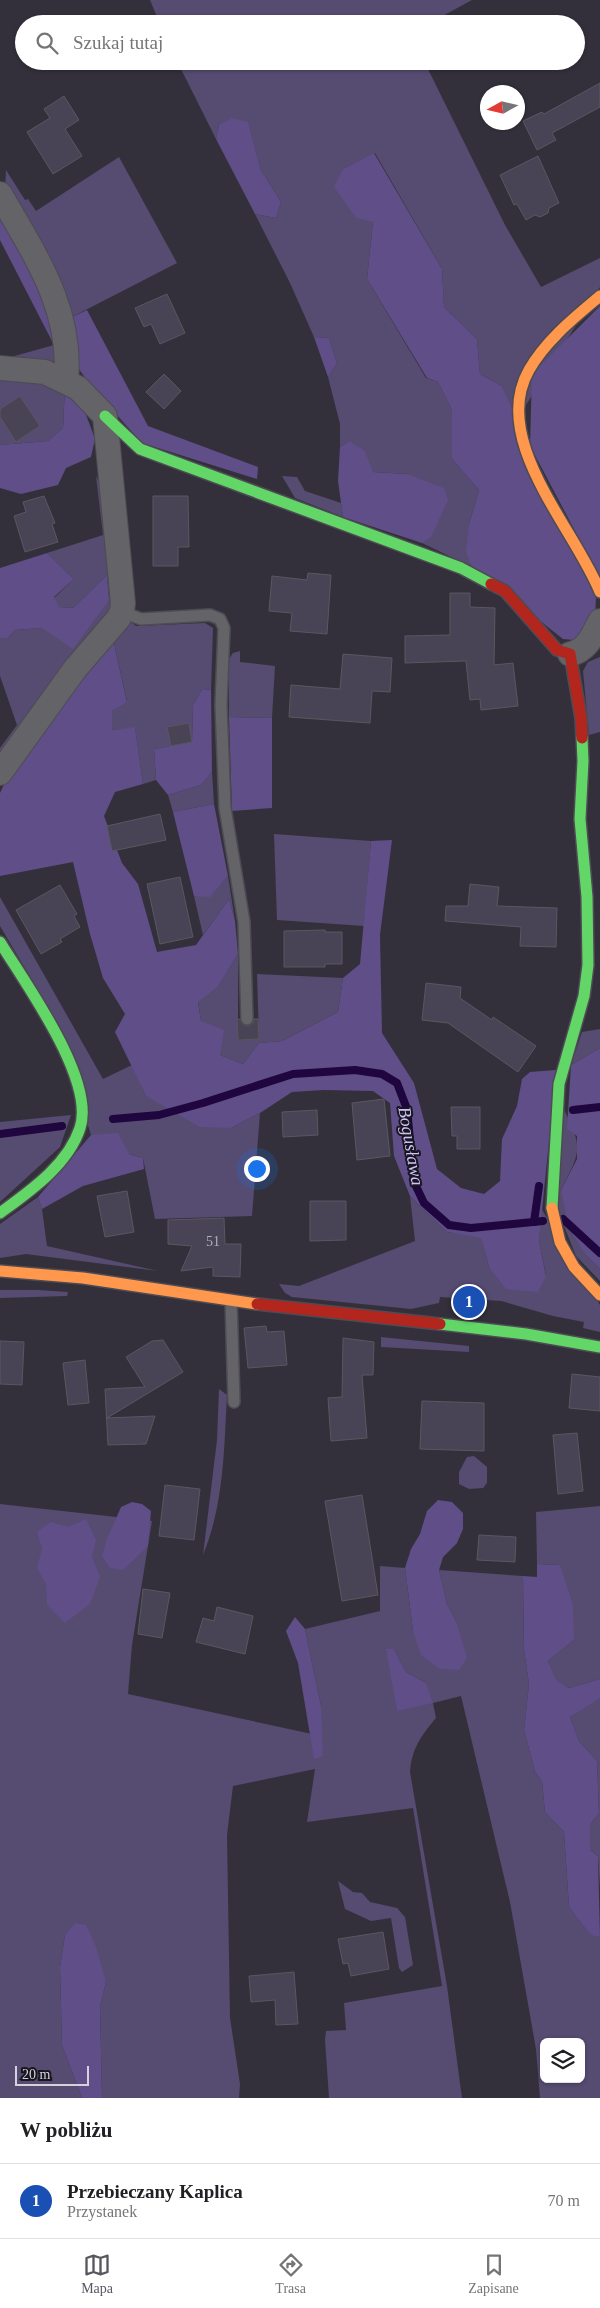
<!DOCTYPE html>
<html lang="pl">
<head>
<meta charset="utf-8">
<style>
	:root { --surface:#fff; --page:#f6f6f6; --text:#202124; --muted:#757577; --line:#e0e0e0; --accent:#58575e }
	body { margin:0; font-family:"Times New Roman",serif; background:var(--page); color:var(--text) }
	.controls { position:absolute; right:15px; bottom:15px; display:grid; overflow:hidden; border-radius:8px; box-shadow:0 1px 4px #0004 }
	.controls button { width:45px; height:45px; display:grid; place-items:center; padding:0; border:0; border-bottom:1px solid var(--line); background:var(--surface); color:var(--text); font:25px sans-serif }
	.compass { position:absolute; left:480px; top:85px; width:45px; height:45px; border-radius:50%; background:var(--surface); box-shadow:0 1px 4px #0004; rotate:262deg }
	.scale { position:absolute; left:15px; bottom:12px; width:74px; box-sizing:border-box; padding-left:5px; border:2px solid #d5d2de; border-top:0; font-size:14px; line-height:18px; white-space:nowrap; color:#d5d2de; -webkit-text-stroke:4px #18161f; paint-order:stroke }
	.you { position:absolute; left:256px; top:1168px; width:18px; height:18px; margin:-12px; border:4px solid #fff; border-radius:50%; background:#1a73e8; box-shadow:0 0 0 8px #1a73e833 }
	.badge { display:grid; place-items:center; width:32px; height:32px; border-radius:50%; background:var(--accent); color:#fff; font-size:16px; font-weight:700 }
	.pin { position:absolute; translate:-50% -50%; border:2px solid #fff; box-shadow:0 1px 5px #0006 }
	.list { margin:0; padding:0; list-style:none }
	h2 { display:flex; justify-content:space-between; align-items:center; height:65px; margin:0; padding:0 20px; font-size:21px }
	h2 small { font-size:16px; font-weight:400; color:var(--muted) }
	.list li { display:grid; grid-template-columns:32px 1fr auto; gap:15px; align-items:center; box-sizing:border-box; height:75px; padding:0 20px; border-top:1px solid var(--line) }
	.list b { display:block; font-size:19px; white-space:nowrap }
	.list p { margin:0; font-size:16px; white-space:nowrap; color:var(--muted) }
	.list em { font-size:16px; font-style:normal; color:var(--muted) }
	.icon { flex:none; width:28px; height:28px; fill:none; stroke:currentColor; stroke-width:2; stroke-linecap:round; stroke-linejoin:round }
	.map { position:relative; flex:none; width:600px; height:2098px; overflow:hidden }
	.search { position:absolute; background:var(--surface); box-shadow:0 1px 4px #0004; left:15px; right:15px; top:15px; height:55px; display:flex; align-items:center; gap:12px; box-sizing:border-box; padding:0 18px; border-radius:28px; color:var(--muted); font-size:19px }
	.sheet { height:140px; background:var(--surface) }
	nav { display:flex; justify-content:space-around; align-items:center; box-sizing:border-box; height:70px; border-top:1px solid var(--line); background:var(--surface); font-size:14px; color:var(--muted) }
	nav a { display:grid; justify-items:center; gap:2px }
	nav .on { color:var(--accent) }
	.map>svg:first-child { display:block }
	.green { fill:#564b71; fill-rule:evenodd }
	.forest { fill:#604e88 }
	.lines { fill:none; stroke-linecap:round; stroke-linejoin:round }
	.stream { stroke:#1f063e; stroke-width:8 }
	.building { fill:#494455; stroke:#5a5760 }
	.lane-casing { stroke:#4e4b54; stroke-width:14 }
	.street-casing { stroke:#4e4b54; stroke-width:26 }
	.fast-casing { stroke:#4e4b54; stroke-width:14 }
	.slow-casing { stroke:#4e4b54; stroke-width:14 }
	.jam-casing { stroke:#4e4b54; stroke-width:14 }
	.lane { stroke:#646367; stroke-width:11 }
	.street { stroke:#646367; stroke-width:24 }
	.fast { stroke:#63d668; stroke-width:11 }
	.slow { stroke:#ff974d; stroke-width:11 }
	.jam { stroke:#b3261e; stroke-width:11 }
	.labels { text-anchor:middle; stroke-width:4; stroke-linejoin:round; paint-order:stroke }
	.number-label { font-size:14px; fill:#b2aebc }
	.water-label { font-size:18px; font-style:italic; fill:#d0c1fa; stroke:#18161f }
</style>
</head>
<body>
<div class="map">
<svg width="600" height="2098" viewBox="0 0 600 2098">
	<rect width="100%" height="100%" fill="#33303b"/>
	<g class="green">
		<path d="M 150,0 L 472,0 L 428,24 L 160,24 Z"/>
		<path d="M 177,61 L 424,61 L 505,225 L 541,287 L 600,258 L 600,287 L 516,421 L 502,386 L 480,374 L 477,339 L 444,307 L 442,269 L 375,153 L 343,169 L 373,222 L 367,279 L 426,378 L 438,382 L 452,410 L 452,459 L 479,490 L 469,524 L 472,567 L 422,543 L 407,474 L 373,472 L 349,441 L 340,447 L 340,424 L 328,377 L 337,363 L 329,338 L 314,337 L 290,283 L 255,214 L 276,218 L 281,202 L 261,170 L 248,123 L 219,125 L 216,139 Z"/>
		<path d="M 119,157 L 177,263 L 70,318 L 5,190 L 6,170 L 25,200 L 28,199 L 36,211 Z"/>
		<path d="M 54,345 L 57,356 L 53,362 L 0,360 Z"/>
		<path d="M 0,375 L 65,387 L 63,428 L 48,441 L 0,445 Z"/>
		<path d="M 96,476 L 104,491 L 112,607 L 105,621 L 0,760 L 0,748 L 17,725 L 0,676 L 0,638 L 8,638 L 15,630 L 42,628 L 109,600 L 107,575 L 73,608 L 60,607 L 54,598 L 74,579 L 47,553 L 103,535 Z"/>
		<path d="M 282,476 L 297,477 L 305,491 L 341,503 L 343,517 L 295,498 Z"/>
		<path d="M 130,621 L 136,626 L 205,623 L 213,628 L 211,690 L 202,689 L 193,705 L 192,742 L 188,723 L 168,727 L 171,746 L 154,749 L 156,780 L 143,784 L 135,728 L 112,730 L 112,711 L 127,701 L 113,639 Z"/>
		<path d="M 240,651 L 240,662 L 275,666 L 272,718 L 229,717 L 229,659 L 233,653 Z"/>
		<path d="M 600,657 L 600,732 L 589,735 L 583,671 L 588,662 Z"/>
		<path d="M 212,772 L 214,804 L 173,812 L 168,795 L 201,785 Z"/>
		<path d="M 274,834 L 371,841 L 364,926 L 277,920 Z"/>
		<path d="M 228,876 L 235,921 L 229,899 L 203,935 L 194,896 L 210,896 Z"/>
		<path d="M 0,897 L 103,1079 L 132,1065 L 146,1096 L 231,1128 L 260,1113 L 252,1216 L 155,1219 L 143,1158 L 129,1154 L 91,1135 L 55,1019 L 0,926 Z"/>
		<path d="M 238,954 L 238,1040 L 259,1039 L 257,974 L 343,978 L 338,1012 L 282,1041 L 259,1043 L 243,1064 L 220,1055 L 201,1021 L 198,1001 L 218,987 Z"/>
		<path d="M 600,1029 L 600,1048 L 571,1065 L 582,1032 Z"/>
		<path d="M 564,1110 C 584,1149 580,1152 561,1190 L 585,1254 L 600,1269 L 600,1281 L 576,1256 L 558,1211 Z"/>
		<path d="M 71,1115 L 60,1147 L 0,1202 L 0,1122 Z"/>
		<path d="M 410,1196 L 447,1232 L 481,1237 L 489,1267 L 546,1275 L 539,1241 L 541,1208 L 600,1305 L 600,1332 L 583,1328 L 584,1322 L 553,1316 L 501,1301 L 440,1297 L 439,1303 L 411,1309 L 292,1297 L 285,1293 L 279,1284 L 299,1286 L 415,1241 Z"/>
		<path d="M 38,1197 L 42,1209 L 47,1246 L 158,1271 L 26,1254 L 0,1258 L 0,1224 Z"/>
		<path d="M 0,1290 L 38,1290 L 68,1292 L 67,1296 L 0,1298 Z"/>
		<path d="M 381,1337 L 469,1346 L 469,1352 L 381,1347 Z"/>
		<path d="M 219,1389 L 227,1395 C 224,1450 224,1504 203,1555 L 217,1440 Z"/>
		<path d="M 474,1456 L 487,1467 L 487,1483 L 483,1488 L 469,1489 L 459,1484 L 459,1472 L 467,1457 Z"/>
		<path d="M 0,1504 L 152,1521 L 132,1645 L 128,1694 L 312,1734 L 315,1759 L 321,1706 L 305,1629 L 380,1611 L 380,1566 L 405,1568 L 413,1631 L 456,1621 L 447,1604 L 439,1570 L 523,1576 L 524,1650 L 529,1684 L 524,1730 L 535,1772 L 542,1781 L 545,1812 L 564,1832 L 569,1907 L 591,1934 L 600,1937 L 600,2098 L 540,2098 L 536,2049 L 510,1902 L 461,1696 L 433,1703 L 436,1718 C 421,1736 412,1748 410,1772 L 447,1986 L 462,2098 L 329,2098 L 325,2040 L 326,2031 L 346,2030 L 344,2003 L 442,1986 L 413,1808 L 307,1822 L 315,1769 L 233,1786 L 227,1835 L 230,2018 L 240,2084 L 239,2098 L 102,2098 L 100,2006 L 106,1982 L 65,1935 L 60,1967 L 62,2045 L 82,2098 L 0,2098 ZM 394,1649 L 406,1672 L 426,1683 L 397,1711 ZM 544,2042 L 581,2042 L 581,2079 L 544,2079 Z"/>
		<path d="M 600,1506 L 600,1679 L 569,1688 L 555,1680 L 548,1661 L 574,1640 L 560,1565 L 537,1564 L 536,1512 Z"/>
		<path d="M 597,1698 L 600,1698 L 600,1888 L 598,1856 L 590,1850 L 590,1825 L 599,1813 L 597,1761 L 579,1741 L 570,1717 Z"/>
		<path d="M 338,1881 L 353,1892 L 362,1893 L 370,1902 L 397,1908 L 405,1917 L 413,1965 L 402,1972 L 399,1968 L 391,1918 L 371,1921 L 345,1909 Z"/>
	</g>
	<g class="forest">
		<path d="M 232,118 L 248,122 L 261,170 L 281,202 L 276,218 L 255,214 L 216,139 L 219,125 Z"/>
		<path d="M 374,153 L 442,269 L 444,307 L 477,339 L 480,374 L 502,386 L 596,597 L 595,619 L 574,640 L 563,639 L 472,567 L 466,552 L 469,524 L 479,490 L 452,459 L 452,410 L 438,382 L 427,378 L 367,279 L 373,222 L 356,218 L 334,187 L 343,169 Z"/>
		<path d="M 0,214 L 24,253 L 53,318 L 54,345 L 0,240 Z"/>
		<path d="M 600,306 L 600,578 L 530,446 L 532,374 Z"/>
		<path d="M 87,310 L 148,426 L 258,467 L 257,479 L 142,443 L 91,386 L 76,365 L 70,318 Z"/>
		<path d="M 314,337 L 329,338 L 337,363 L 328,377 Z"/>
		<path d="M 65,387 L 85,412 L 95,439 L 91,457 L 66,468 L 58,485 L 21,494 L 0,488 L 0,445 L 48,441 L 63,428 Z"/>
		<path d="M 349,441 L 365,451 L 373,472 L 407,474 L 444,488 L 448,500 L 431,537 L 422,543 L 343,517 L 338,481 L 340,447 Z"/>
		<path d="M 47,553 L 74,579 L 54,597 L 60,607 L 73,608 L 107,575 L 109,600 L 73,649 L 42,628 L 15,630 L 8,638 L 0,638 L 0,568 Z"/>
		<path d="M 113,639 L 127,702 L 112,711 L 112,730 L 135,727 L 143,784 L 115,792 L 104,816 L 122,863 L 138,884 L 157,952 L 196,945 L 229,899 L 235,921 L 238,954 L 218,987 L 198,1002 L 201,1021 L 224,1030 L 220,1055 L 243,1064 L 259,1043 L 282,1041 L 338,1012 L 343,978 L 360,964 L 371,841 L 392,840 L 380,935 L 382,1033 L 414,1083 L 437,1169 L 461,1188 L 484,1194 L 500,1181 L 502,1139 L 517,1106 L 522,1079 L 530,1072 L 556,1070 L 539,1241 L 546,1276 L 538,1292 L 506,1289 L 489,1267 L 481,1238 L 447,1232 L 410,1196 L 394,1156 L 390,1103 L 373,1091 L 324,1090 L 292,1092 L 260,1113 L 231,1128 L 200,1127 L 146,1096 L 115,1032 L 125,1014 L 103,978 L 90,934 L 73,862 L 0,876 L 0,793 L 9,774 Z"/>
		<path d="M 202,689 L 211,690 L 212,772 L 201,785 L 168,795 L 156,780 L 154,749 L 192,742 L 193,705 Z"/>
		<path d="M 229,717 L 272,718 L 272,808 L 232,811 Z"/>
		<path d="M 214,804 L 228,876 L 210,897 L 194,896 L 173,812 Z"/>
		<path d="M 600,1048 L 600,1269 L 585,1254 L 569,1228 L 561,1190 L 577,1159 L 577,1136 L 567,1129 L 571,1065 Z"/>
		<path d="M 118,1133 L 129,1154 L 143,1158 L 144,1169 L 83,1186 L 42,1209 L 38,1197 L 91,1135 Z"/>
		<path d="M 438,1500 L 452,1502 L 463,1513 L 463,1529 L 457,1543 L 443,1557 L 439,1570 L 447,1604 L 456,1621 L 467,1658 L 459,1670 L 440,1669 L 421,1655 L 413,1631 L 405,1568 L 411,1549 L 420,1534 L 427,1511 Z"/>
		<path d="M 132,1502 L 142,1504 L 151,1511 L 148,1546 L 123,1570 L 110,1568 L 102,1556 L 107,1539 L 121,1507 Z"/>
		<path d="M 86,1519 L 96,1540 L 92,1557 L 100,1577 L 90,1604 L 65,1623 L 47,1605 L 46,1584 L 37,1568 L 42,1548 L 37,1532 L 51,1522 L 68,1527 Z"/>
		<path d="M 537,1564 L 560,1565 L 573,1605 L 574,1640 L 548,1661 L 556,1680 L 569,1688 L 600,1679 L 600,1698 L 570,1717 L 579,1741 L 597,1761 L 599,1813 L 590,1825 L 590,1850 L 598,1856 L 600,1937 L 591,1935 L 569,1907 L 564,1832 L 545,1812 L 542,1781 L 535,1772 L 524,1730 L 529,1684 L 524,1650 L 523,1576 L 537,1577 Z"/>
		<path d="M 295,1617 L 305,1629 L 321,1706 L 323,1756 L 314,1759 L 298,1663 L 286,1631 Z"/>
		<path d="M 386,1649 L 394,1649 L 406,1672 L 426,1683 L 433,1703 L 397,1711 Z"/>
		<path d="M 75,1923 L 86,1925 L 96,1947 L 106,1982 L 100,2006 L 102,2098 L 82,2098 L 62,2045 L 60,1967 L 65,1935 Z"/>
	</g>
	<g class="lines">
		<g class="stream">
			<path d="M 573,1110 L 600,1107"/>
			<path d="M 113,1119 L 159,1115 L 203,1103 L 293,1074 L 355,1070 L 382,1074 L 397,1083 L 407,1109 L 414,1182 L 424,1203 L 449,1225 L 471,1228 L 543,1221"/>
			<path d="M 0,1134 L 62,1126"/>
			<path d="M 563,1219 L 600,1253"/>
			<path d="M 534,1222 L 539,1186"/>
		</g>
	</g>
	<g class="building">
		<path d="M 600,83 L 600,107 L 552,133 L 556,140 L 537,150 L 523,121 L 542,112 L 544,114 Z"/>
		<path d="M 64,96 L 79,120 L 65,129 L 82,156 L 53,174 L 27,132 L 50,118 L 44,109 Z"/>
		<path d="M 538,156 L 559,203 L 549,208 L 548,213 L 540,217 L 535,215 L 526,220 L 517,204 L 514,205 L 500,175 Z"/>
		<path d="M 167,294 L 185,333 L 160,344 L 151,324 L 144,327 L 135,308 Z"/>
		<path d="M 164,374 L 181,391 L 164,409 L 146,392 Z"/>
		<path d="M 20,396 L 40,426 L 16,442 L 0,417 L 0,409 Z"/>
		<path d="M 44,496 L 55,523 L 52,524 L 58,542 L 25,552 L 14,516 L 26,512 L 23,502 Z"/>
		<path d="M 153,496 L 188,496 L 189,547 L 178,547 L 178,566 L 153,566 Z"/>
		<path d="M 308,573 L 331,575 L 327,634 L 290,631 L 292,613 L 269,611 L 272,576 L 307,580 Z"/>
		<path d="M 450,593 L 470,593 L 470,607 L 495,608 L 494,665 L 513,663 L 518,706 L 481,710 L 480,699 L 470,700 L 466,661 L 405,663 L 405,636 L 450,635 Z"/>
		<path d="M 343,654 L 392,658 L 390,692 L 372,691 L 370,723 L 289,717 L 291,685 L 340,689 Z"/>
		<path d="M 189,723 L 192,742 L 171,746 L 167,727 Z"/>
		<path d="M 160,814 L 166,840 L 112,851 L 107,826 Z"/>
		<path d="M 180,877 L 193,937 L 160,944 L 147,884 Z"/>
		<path d="M 470,884 L 499,887 L 497,906 L 557,908 L 556,947 L 520,946 L 521,927 L 445,921 L 446,906 L 468,906 Z"/>
		<path d="M 60,885 L 77,914 L 74,916 L 80,927 L 60,939 L 62,942 L 41,954 L 16,910 Z"/>
		<path d="M 325,930 L 325,932 L 342,932 L 342,964 L 325,964 L 325,967 L 284,967 L 284,931 Z"/>
		<path d="M 426,983 L 461,987 L 460,998 L 492,1020 L 493,1017 L 536,1046 L 518,1072 L 448,1023 L 422,1020 Z"/>
		<path d="M 240,1019 L 243,1025 L 248,1026 L 253,1023 L 254,1019 L 258,1019 L 259,1039 L 238,1040 L 237,1020 Z"/>
		<path d="M 384,1099 L 390,1156 L 357,1160 L 352,1103 Z"/>
		<path d="M 451,1107 L 480,1107 L 480,1149 L 457,1149 L 457,1136 L 452,1136 Z"/>
		<path d="M 317,1110 L 318,1135 L 283,1137 L 282,1112 Z"/>
		<path d="M 127,1191 L 134,1232 L 105,1237 L 97,1196 Z"/>
		<path d="M 310,1201 L 346,1201 L 346,1240 L 310,1241 Z"/>
		<path d="M 224,1218 L 225,1244 L 241,1244 L 240,1277 L 213,1276 L 213,1267 L 181,1271 L 192,1246 L 168,1244 L 168,1220 Z"/>
		<path d="M 266,1326 L 267,1332 L 284,1331 L 287,1365 L 248,1368 L 244,1328 Z"/>
		<path d="M 343,1338 L 374,1342 L 373,1375 L 362,1375 L 367,1438 L 331,1441 L 328,1398 L 342,1397 Z"/>
		<path d="M 163,1340 L 183,1372 L 107,1418 L 155,1416 L 146,1444 L 108,1445 L 105,1389 L 145,1387 L 126,1357 L 152,1341 Z"/>
		<path d="M 0,1341 L 24,1342 L 22,1385 L 0,1384 Z"/>
		<path d="M 85,1360 L 89,1403 L 68,1405 L 63,1363 Z"/>
		<path d="M 572,1374 L 600,1377 L 600,1411 L 569,1408 Z"/>
		<path d="M 422,1401 L 484,1403 L 484,1451 L 420,1449 Z"/>
		<path d="M 577,1433 L 583,1491 L 558,1494 L 553,1435 Z"/>
		<path d="M 165,1485 L 200,1489 L 194,1540 L 159,1536 Z"/>
		<path d="M 362,1495 L 378,1595 L 342,1601 L 325,1501 Z"/>
		<path d="M 479,1535 L 516,1537 L 515,1562 L 477,1560 Z"/>
		<path d="M 143,1589 L 170,1593 L 162,1638 L 138,1634 Z"/>
		<path d="M 217,1607 L 253,1616 L 245,1654 L 196,1642 L 203,1618 L 214,1621 Z"/>
		<path d="M 383,1932 L 389,1969 L 351,1976 L 348,1963 L 343,1964 L 338,1939 Z"/>
		<path d="M 294,1972 L 298,2024 L 276,2025 L 275,2000 L 251,2002 L 249,1976 Z"/>
	</g>
	<g class="lines">
		<g class="lane-casing">
			<g id="lane">
				<path d="M 122,612 L 141,619 L 210,615 L 220,619 L 224,628 L 221,705 L 225,808 L 244,922 L 247,1019"/>
				<path d="M 231,1300 L 234,1402"/>
			</g>
		</g>
		<g class="street-casing">
			<g id="street">
				<path d="M 0,194 C 34,254 73,309 66,381"/>
				<path d="M 0,368 L 45,372 L 78,388 L 105,416 L 123,603 L 122,612 L 118,619 L 75,669 L 0,773"/>
				<path d="M 570,654 C 587,651 593,635 600,621"/>
			</g>
		</g>
		<g class="fast-casing">
			<g id="fast">
				<path d="M 105,416 L 140,449 L 461,568 L 491,584"/>
				<path d="M 0,942 C 25,983 96,1080 80,1128 C 68,1165 30,1191 0,1213"/>
				<path d="M 552,1208 L 559,1084 L 584,996 L 588,965 L 587,897 L 580,819 L 583,761 L 582,738"/>
				<path d="M 440,1324 L 526,1334 L 600,1347"/>
			</g>
		</g>
		<g class="slow-casing">
			<g id="slow">
				<path d="M 600,296 C 575,317 546,340 529,370 C 489,440 575,529 600,592"/>
				<path d="M 552,1208 L 560,1242 L 574,1267 L 600,1295"/>
				<path d="M 0,1271 L 83,1278 L 257,1304"/>
			</g>
		</g>
		<g class="jam-casing">
			<g id="jam">
				<path d="M 491,584 L 505,591 L 557,650 L 570,654 L 581,718 L 582,738"/>
				<path d="M 257,1304 L 440,1324"/>
			</g>
		</g>
		<use href="#lane" class="lane"/>
		<use href="#street" class="street"/>
		<use href="#fast" class="fast"/>
		<use href="#slow" class="slow"/>
		<use href="#jam" class="jam"/>
	</g>
	<g class="labels">
		<g class="number-label">
			<text x="213" y="1246">51</text>
		</g>
		<g class="water-label">
			<text transform="translate(411 1146) rotate(80)" y="6">Bogusława</text>
		</g>
	</g>
</svg>
<div class="controls">
<button><svg class="icon" aria-label="layers" viewBox="0 0 24 24"><path d="M12 4l9 5-9 5-9-5zM3 14l9 5 9-5"/></svg></button>
</div>
<svg class="compass" viewBox="-18 -18 36 36"><path d="M0-13l5 13h-10z" fill="#e53935"/><path d="M0 13l5-13h-10z" fill="#757577"/></svg>
<div class="scale">20 m</div>
<div class="you"></div>
<div class="pin badge" style="left:469px;top:1302px;background:#1a4fb4">1</div>
<div class="search"><svg class="icon" aria-label="search" viewBox="0 0 24 24"><circle cx="10" cy="10" r="6"/><path d="M15 15l6 6"/></svg>Szukaj tutaj</div>
</div>
<section class="sheet">
<h2>W pobliżu<small></small></h2>
<ul class="list">
<li><span class="badge" style="background:#1a4fb4">1</span><div><b>Przebieczany Kaplica</b><p>Przystanek</p></div><em>70 m</em></li>
</ul>
</section>
<nav>
<a class="on"><svg class="icon" aria-label="map" viewBox="0 0 24 24"><path d="M3 6l6-2 6 2 6-2v14l-6 2-6-2-6 2zM9 4v14M15 6v14"/></svg>Mapa</a>
<a><svg class="icon" aria-label="directions" viewBox="0 0 24 24"><path d="M12 3l9 9-9 9-9-9zM9 14v-3h6M13 9l2 2-2 2"/></svg>Trasa</a>
<a><svg class="icon" aria-label="saved" viewBox="0 0 24 24"><path d="M7 4h10v16l-5-4-5 4z"/></svg>Zapisane</a>
</nav>
</body>
</html>
